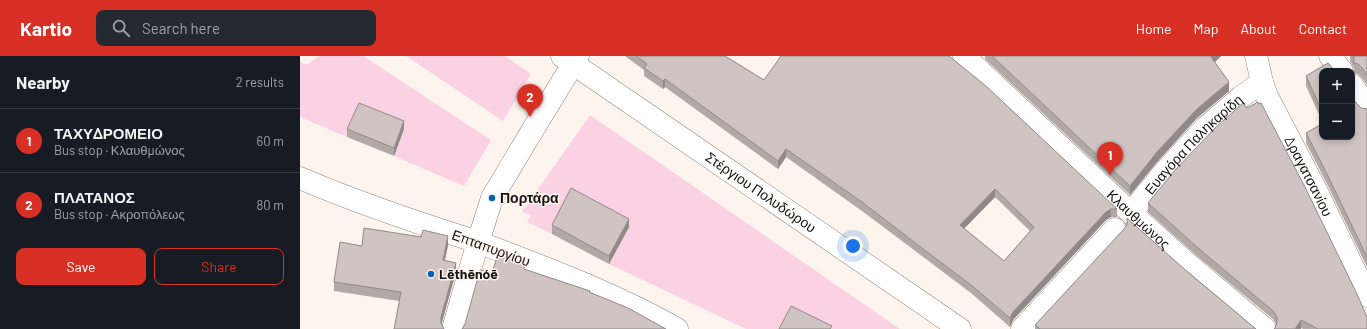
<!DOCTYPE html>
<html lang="en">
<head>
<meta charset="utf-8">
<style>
	:root { --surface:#171b24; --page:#242831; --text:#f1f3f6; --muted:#9ea1a6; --line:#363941; --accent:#d93025 }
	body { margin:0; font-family:Barlow,sans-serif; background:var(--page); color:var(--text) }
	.controls { position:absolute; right:12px; top:12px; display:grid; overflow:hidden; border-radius:8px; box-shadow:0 2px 6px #0003 }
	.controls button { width:36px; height:36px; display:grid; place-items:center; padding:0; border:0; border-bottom:1px solid var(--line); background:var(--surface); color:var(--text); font:20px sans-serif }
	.you { position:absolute; left:553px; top:190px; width:14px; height:14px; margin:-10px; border:3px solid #fff; border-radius:50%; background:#1a73e8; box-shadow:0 0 0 6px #1a73e833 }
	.badge { display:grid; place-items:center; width:26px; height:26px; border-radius:50%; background:var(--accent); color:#fff; font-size:13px; font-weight:700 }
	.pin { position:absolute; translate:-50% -33px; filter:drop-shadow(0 1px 2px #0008) }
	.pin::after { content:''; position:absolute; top:21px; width:14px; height:12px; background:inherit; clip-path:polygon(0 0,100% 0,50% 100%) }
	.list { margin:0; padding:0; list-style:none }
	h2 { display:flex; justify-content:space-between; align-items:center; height:52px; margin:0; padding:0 16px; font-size:17px }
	h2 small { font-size:13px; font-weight:400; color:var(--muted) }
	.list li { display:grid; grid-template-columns:26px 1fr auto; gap:12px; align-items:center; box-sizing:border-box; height:64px; padding:0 16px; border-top:1px solid var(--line) }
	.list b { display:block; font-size:15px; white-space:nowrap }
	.list p { margin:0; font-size:13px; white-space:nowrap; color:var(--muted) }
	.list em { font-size:13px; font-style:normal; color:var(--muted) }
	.actions { display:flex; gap:8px; padding:12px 16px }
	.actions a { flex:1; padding:9px 0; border:1px solid var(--accent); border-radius:8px; text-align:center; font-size:14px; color:var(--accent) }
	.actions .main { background:var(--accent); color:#fff }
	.icon { flex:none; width:22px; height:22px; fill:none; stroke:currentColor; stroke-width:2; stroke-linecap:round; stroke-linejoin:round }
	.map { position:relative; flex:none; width:1067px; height:273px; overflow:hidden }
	header { display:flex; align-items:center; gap:24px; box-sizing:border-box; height:56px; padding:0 20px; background:var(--accent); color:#fff }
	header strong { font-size:19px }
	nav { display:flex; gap:22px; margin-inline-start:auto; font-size:14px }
	.search { width:280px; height:36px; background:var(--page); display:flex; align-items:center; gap:10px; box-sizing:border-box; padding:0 14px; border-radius:8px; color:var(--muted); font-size:15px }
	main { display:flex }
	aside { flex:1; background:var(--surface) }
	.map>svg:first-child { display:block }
	.green { fill:#fbd2e3 }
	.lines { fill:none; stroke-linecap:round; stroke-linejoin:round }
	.minor-casing { stroke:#8c847e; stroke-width:23 }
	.secondary-casing { stroke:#8c847e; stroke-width:23 }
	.minor { stroke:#fff; stroke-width:22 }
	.secondary { stroke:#fff; stroke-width:22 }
	.wall { fill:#b2a9a7; fill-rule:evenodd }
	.shaded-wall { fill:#918988 }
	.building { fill:#cfc4c2; stroke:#918988; fill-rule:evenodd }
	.poi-dot { fill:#0762b0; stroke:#fdf4ee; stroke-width:1.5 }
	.labels { text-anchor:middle; stroke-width:3; stroke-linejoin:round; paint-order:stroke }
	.street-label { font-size:14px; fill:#171412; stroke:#fdf4ee }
	.poi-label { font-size:14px; font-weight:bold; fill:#171412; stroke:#fdf4ee; text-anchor:start }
</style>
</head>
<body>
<header>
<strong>Kartio</strong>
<div class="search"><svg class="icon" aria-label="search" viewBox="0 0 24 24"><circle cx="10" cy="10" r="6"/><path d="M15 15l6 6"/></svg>Search here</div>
<nav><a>Home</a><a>Map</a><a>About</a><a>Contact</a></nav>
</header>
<main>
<aside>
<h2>Nearby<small>2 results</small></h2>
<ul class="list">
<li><span class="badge">1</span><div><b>ΤΑΧΥΔΡΟΜΕΙΟ</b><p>Bus stop · Κλαυθμώνος</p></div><em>60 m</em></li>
<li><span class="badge">2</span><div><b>ΠΛΑΤΑΝΟΣ</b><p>Bus stop · Ακροπόλεως</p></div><em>80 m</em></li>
</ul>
<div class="actions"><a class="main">Save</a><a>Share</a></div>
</aside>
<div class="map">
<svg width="1067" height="273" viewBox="0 0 1067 273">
	<rect width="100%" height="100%" fill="#fdf4ee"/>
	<g class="green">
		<path d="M 19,0 L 63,0 L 191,84 L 164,130 L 94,100 L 104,73 L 59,55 L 47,81 L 0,61 L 0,5 L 6,9 Z"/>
		<path d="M 106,0 L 205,0 L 231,18 L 203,65 Z"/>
		<path d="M 290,59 L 600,273 L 446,273 L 309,208 L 329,171 L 252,178 L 227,166 L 231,159 L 222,156 Z"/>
	</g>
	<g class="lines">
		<g class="minor-casing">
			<g id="minor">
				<path id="s1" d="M 262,0 L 660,273"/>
				<path id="s2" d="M 956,0 L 962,26 L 967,40 L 1016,134 L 1067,240"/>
				<path d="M 1030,0 L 1042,15"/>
				<path d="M 1052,29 L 1067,51"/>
				<path d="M 0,122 C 58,147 118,167 178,186"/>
				<path id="s3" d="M 831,157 L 866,114 L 906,71 L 941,41 L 962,26"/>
				<path d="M 722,273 L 815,173"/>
			</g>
		</g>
		<g class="secondary-casing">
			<g id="secondary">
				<path id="s4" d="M 664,0 L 831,157 L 890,210 L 965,273"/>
				<path d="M 178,186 C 246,212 314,237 377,273"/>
				<path d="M 153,273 L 178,186 L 192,142 L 229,80 L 278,0"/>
			</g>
		</g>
		<use href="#minor" class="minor"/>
		<use href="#secondary" class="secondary"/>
	</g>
	<g class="wall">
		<path d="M 325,0 L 425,0 L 464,24 L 817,153 L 817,161 L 811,161 L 806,164 L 713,264 L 710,271 L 671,237 L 614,194 L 562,155 L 486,101 L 478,113 L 365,31 L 363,33 L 344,20 L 344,14 ZM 695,141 L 730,175 L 704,205 L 664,172 Z"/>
		<path d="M 685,0 L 921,0 L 915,6 L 929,35 L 897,62 L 857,106 L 830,139 L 685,3 Z"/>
		<path d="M 1050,0 L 1067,0 L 1067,29 L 1062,22 L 1058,18 L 1054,17 L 1054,12 L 1050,5 Z"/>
		<path d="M 1028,7 L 1033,13 L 1036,15 L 1022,15 L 1022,65 L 1006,30 L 1006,20 Z"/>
		<path d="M 1057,48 L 1061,52 L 1067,53 L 1067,211 L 1027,128 L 1006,87 L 1006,77 Z"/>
		<path d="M 47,73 L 104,73 L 94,100 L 47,81 Z"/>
		<path d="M 848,147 L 1067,273 L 1003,273 L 1001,272 L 975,272 L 976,268 L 973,263 L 898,201 L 848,156 Z"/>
		<path d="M 252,169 L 329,171 L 309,208 L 252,178 Z"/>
		<path d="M 148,189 L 145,204 L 156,216 L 141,268 L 99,245 L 34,235 L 34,226 L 62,190 Z"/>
		<path d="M 882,211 L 956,273 L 735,273 L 735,269 Z"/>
	</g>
	<g class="shaded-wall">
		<path d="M 911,0 L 921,0 L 911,10 Z"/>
		<path d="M 365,23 L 365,31 L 363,33 L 363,25 Z"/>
		<path d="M 929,26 L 929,35 L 897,62 L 857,106 L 830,139 L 830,130 L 857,96 L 897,53 Z"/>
		<path d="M 104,65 L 104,73 L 94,100 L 94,92 Z"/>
		<path d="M 486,93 L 486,101 L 478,113 L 478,105 Z"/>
		<path d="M 695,133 L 695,141 L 660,177 L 660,169 Z"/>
		<path d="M 811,153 L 811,161 L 806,164 L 713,264 L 710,271 L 710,262 L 713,256 L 806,156 Z"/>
		<path d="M 329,163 L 329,171 L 309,208 L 309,200 Z"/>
		<path d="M 148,180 L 148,189 L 143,213 L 143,204 Z"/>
		<path d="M 156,207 L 156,216 L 141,270 L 141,261 Z"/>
		<path d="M 1001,264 L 1001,273 L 995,273 Z"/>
	</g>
	<g class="building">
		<path d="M 336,0 L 425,0 L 464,24 L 481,0 L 649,0 L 686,30 L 817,153 L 811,153 L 806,156 L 713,256 L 710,262 L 671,229 L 614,186 L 562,146 L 486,93 L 478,105 L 365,23 L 363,25 L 344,12 L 347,8 ZM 695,133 L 734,171 L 704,205 L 660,169 Z"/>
		<path d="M 692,0 L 911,0 L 911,1 L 929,26 L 897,53 L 857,96 L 830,130 Z"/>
		<path d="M 1053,0 L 1067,0 L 1067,19 L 1062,12 L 1058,8 L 1054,7 L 1054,3 Z"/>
		<path d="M 1028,7 L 1033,13 L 1036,15 L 1022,15 L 1022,55 L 1006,20 Z"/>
		<path d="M 1052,41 L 1057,48 L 1061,52 L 1067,53 L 1067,201 L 1027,118 L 1006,77 L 1022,68 L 1022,81 L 1052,81 Z"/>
		<path d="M 958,46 L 959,48 L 961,47 L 1005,131 L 1057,238 L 1067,261 L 1067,273 L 1018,273 L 1001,264 L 995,273 L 974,273 L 975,272 L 977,266 L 977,261 L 973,255 L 898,192 L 848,147 L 875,114 L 915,72 L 943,47 L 947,52 Z"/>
		<path d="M 59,47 L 104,65 L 94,92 L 47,73 Z"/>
		<path d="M 271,132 L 329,163 L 309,200 L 252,169 Z"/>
		<path d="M 827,162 L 882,211 L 956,273 L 740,273 L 735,269 L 824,173 L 827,168 Z"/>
		<path d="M 64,172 L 121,181 L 123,174 L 148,180 L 143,204 L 156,207 L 141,261 L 141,267 L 144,273 L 94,273 L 101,236 L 34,226 L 40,186 L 62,190 Z"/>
		<path d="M 198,198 L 225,209 L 224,213 L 290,235 L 289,236 L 328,252 L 366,273 L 162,273 L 165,268 L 180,214 L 192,217 Z"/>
		<path d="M 491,250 L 532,270 L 530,273 L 479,273 Z"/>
	</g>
	<g class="poi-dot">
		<circle cx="192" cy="142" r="4"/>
		<circle cx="131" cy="218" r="4"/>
	</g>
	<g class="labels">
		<g class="street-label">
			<text dy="5" stroke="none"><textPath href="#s3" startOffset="93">Ευαγόρα Παληκαρίδη</textPath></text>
			<text dy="5" stroke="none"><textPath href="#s2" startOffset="132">Δραγατσανίου</textPath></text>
			<text dy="5" stroke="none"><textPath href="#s1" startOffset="241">Στέργιου Πολυδώρου</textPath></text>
			<text dy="5" stroke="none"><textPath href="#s4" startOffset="239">Κλαυθμώνος</textPath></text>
			<text transform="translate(191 192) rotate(20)" y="5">Επταπυργίου</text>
		</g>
		<g class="poi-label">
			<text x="200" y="147">Πορτάρα</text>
			<text x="139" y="223">Lēthēnóē</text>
		</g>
	</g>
</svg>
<div class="controls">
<button>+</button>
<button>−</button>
</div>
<div class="you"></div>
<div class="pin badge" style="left:810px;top:119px">1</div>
<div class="pin badge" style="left:230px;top:61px">2</div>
</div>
</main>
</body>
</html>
